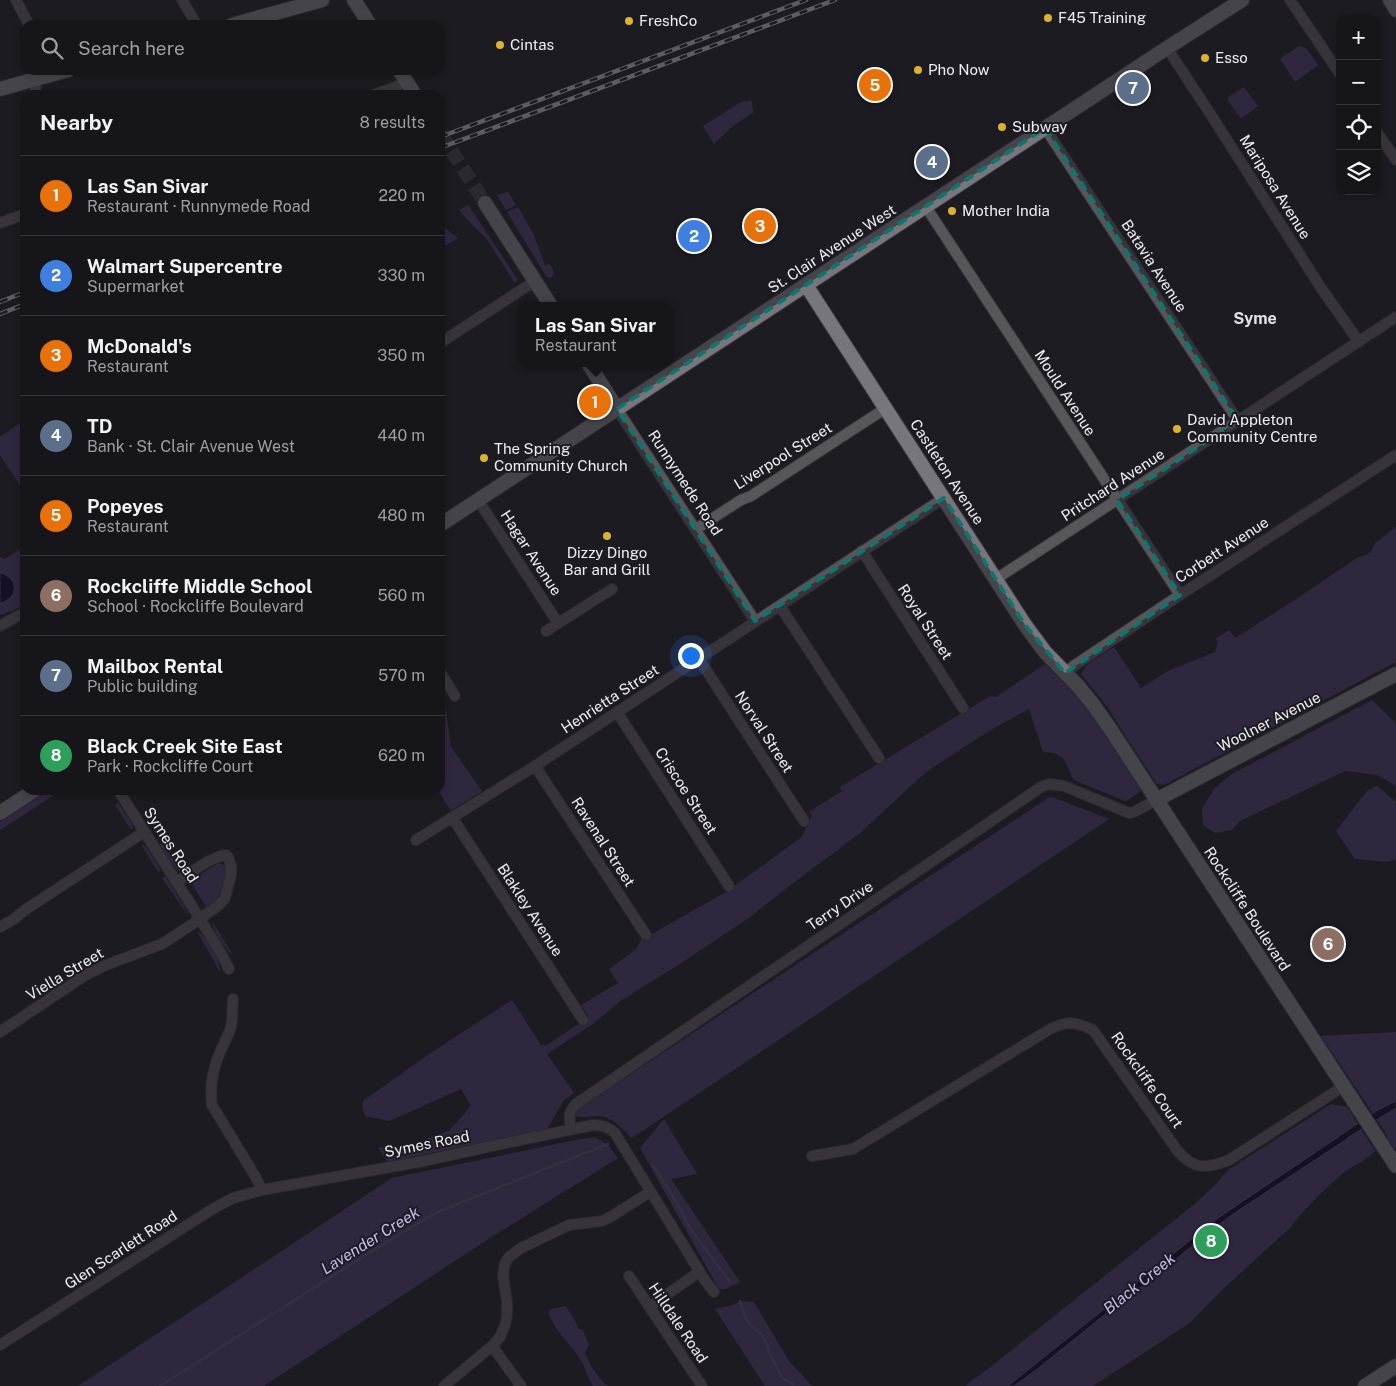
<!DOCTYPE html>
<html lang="en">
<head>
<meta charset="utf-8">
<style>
	:root { --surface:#16151a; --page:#232227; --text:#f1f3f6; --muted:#9e9fa2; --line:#353439; --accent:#dcb233 }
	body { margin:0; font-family:"Public Sans",sans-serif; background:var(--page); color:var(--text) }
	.controls { position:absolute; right:15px; top:15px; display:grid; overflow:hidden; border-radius:10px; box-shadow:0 2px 8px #0003 }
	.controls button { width:45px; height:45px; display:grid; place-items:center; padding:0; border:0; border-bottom:1px solid var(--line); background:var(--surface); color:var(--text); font:25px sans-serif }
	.you { position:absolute; left:690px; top:655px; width:18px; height:18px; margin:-12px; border:4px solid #fff; border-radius:50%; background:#1a73e8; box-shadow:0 0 0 8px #1a73e833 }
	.badge { display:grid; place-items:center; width:32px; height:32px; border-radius:50%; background:var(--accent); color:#fff; font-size:16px; font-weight:700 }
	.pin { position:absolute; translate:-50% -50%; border:2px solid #fff; box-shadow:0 1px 5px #0006 }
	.popup { position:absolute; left:518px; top:302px; width:155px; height:65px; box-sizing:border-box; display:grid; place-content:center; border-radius:10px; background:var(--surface); filter:drop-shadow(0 1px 4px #0005); font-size:16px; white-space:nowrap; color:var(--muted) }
	.popup b { font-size:19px; color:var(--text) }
	.popup::after { content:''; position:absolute; left:50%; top:100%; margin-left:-10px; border:10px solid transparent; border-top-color:var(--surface) }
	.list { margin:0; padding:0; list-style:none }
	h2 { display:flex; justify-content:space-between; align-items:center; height:65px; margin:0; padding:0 20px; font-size:21px }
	h2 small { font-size:16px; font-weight:400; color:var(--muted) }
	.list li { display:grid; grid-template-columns:32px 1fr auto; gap:15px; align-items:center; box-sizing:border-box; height:80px; padding:0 20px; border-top:1px solid var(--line) }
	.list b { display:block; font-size:19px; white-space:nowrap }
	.list p { margin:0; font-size:16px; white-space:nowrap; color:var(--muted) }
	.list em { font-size:16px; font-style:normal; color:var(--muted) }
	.icon { flex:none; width:28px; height:28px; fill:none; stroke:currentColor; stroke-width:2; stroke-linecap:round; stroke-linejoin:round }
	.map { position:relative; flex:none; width:1396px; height:1386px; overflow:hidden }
	.search { position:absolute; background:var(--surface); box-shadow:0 2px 8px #0003; left:20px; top:20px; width:425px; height:55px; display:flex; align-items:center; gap:12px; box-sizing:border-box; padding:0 18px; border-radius:15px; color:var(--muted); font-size:19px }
	.panel { position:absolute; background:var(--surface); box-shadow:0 2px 8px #0003; left:20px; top:90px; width:425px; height:705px; border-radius:15px }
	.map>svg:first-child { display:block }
	.green { fill:#453561 }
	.water { fill:#100027; stroke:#534764 }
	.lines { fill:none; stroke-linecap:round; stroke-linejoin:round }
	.stream { stroke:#534764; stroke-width:2.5 }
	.secondary-tunnel { stroke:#3d3b42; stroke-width:14; stroke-dasharray:14 7; stroke-linecap:butt }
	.street-casing { stroke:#3b3940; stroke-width:12 }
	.secondary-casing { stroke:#3b3940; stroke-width:16 }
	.street { stroke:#57565a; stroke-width:10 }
	.secondary { stroke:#78767d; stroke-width:14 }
	.rail-casing { stroke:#adabb1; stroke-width:4.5 }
	.rail { stroke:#1e1c23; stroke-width:2.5; stroke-dasharray:8; stroke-linecap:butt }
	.marked { fill:none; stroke:#0f766e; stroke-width:4; stroke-dasharray:10 6; stroke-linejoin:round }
	.poi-dot { fill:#dcb233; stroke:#1e1c23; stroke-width:2 }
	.labels { text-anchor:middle; stroke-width:4; stroke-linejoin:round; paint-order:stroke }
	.poi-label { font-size:15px; fill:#eeedf2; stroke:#1e1c23; text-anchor:start }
	.street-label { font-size:15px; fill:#eeedf2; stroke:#1e1c23 }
	.neighbourhood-label { font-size:16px; font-weight:bold; fill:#e4e1eb; stroke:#1e1c23 }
	.water-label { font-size:16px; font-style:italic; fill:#cab8f2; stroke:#1e1c23 }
</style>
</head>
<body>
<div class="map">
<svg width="1396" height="1386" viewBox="0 0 1396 1386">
	<rect width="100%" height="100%" fill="#1e1c23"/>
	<g class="green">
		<path d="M 1299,46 L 1306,48 L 1318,65 L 1295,82 L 1280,59 Z"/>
		<path d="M 1244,87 L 1258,106 L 1241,119 L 1228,101 L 1228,97 Z"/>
		<path d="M 751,100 L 754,112 L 733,126 L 714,144 L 703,126 L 739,103 Z"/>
		<path d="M 508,192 L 516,205 L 506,210 L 497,195 Z"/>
		<path d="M 468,205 L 516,277 L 517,280 L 515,283 L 486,238 L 475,228 L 459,210 Z"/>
		<path d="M 518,207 L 533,233 L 545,265 L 549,264 L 552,267 L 554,274 L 551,278 L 546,276 L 507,212 Z"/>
		<path d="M 440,228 L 445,228 L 458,238 L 440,249 Z"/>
		<path d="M 25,420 L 25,493 L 0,455 L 0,437 Z"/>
		<path d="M 1396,527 L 1396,662 L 1164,785 L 1157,784 L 1121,729 L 1109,709 L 1081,674 L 1088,664 L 1114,647 L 1141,688 L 1168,671 L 1215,652 L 1218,642 L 1216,638 L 1229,630 L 1235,638 L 1298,598 L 1357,558 L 1370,553 L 1375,543 Z"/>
		<path d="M 25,546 L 25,604 L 12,611 L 0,615 L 0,557 L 5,559 Z"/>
		<path d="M 1045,664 L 1083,701 L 1142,790 L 1128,800 L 1125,801 L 1074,780 C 1070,775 1070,770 1067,765 C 1063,755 1053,752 1043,752 L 1029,709 L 987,732 L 926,772 L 859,834 L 797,880 L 750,917 L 684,961 L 619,1002 L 594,1023 L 547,1054 L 574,1093 L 564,1100 L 547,1129 L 388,1162 L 378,1148 L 411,1145 L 450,1130 L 471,1106 L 461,1089 L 389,1121 L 365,1116 L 362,1105 L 364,1100 L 428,1055 L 512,1000 L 541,1045 L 547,1045 L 589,1017 L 581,1005 L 618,983 L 609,969 L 636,949 L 641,940 L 726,892 L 802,837 L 812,815 L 809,812 L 842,791 L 840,787 L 990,696 L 996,697 Z"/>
		<path d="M 440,698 L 446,710 L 451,747 L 482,791 L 451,811 L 438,790 L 440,790 Z"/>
		<path d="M 1372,700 L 1396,723 L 1396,786 L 1378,775 L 1345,771 L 1240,821 L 1232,830 L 1215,833 L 1203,825 L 1202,809 L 1214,789 L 1232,774 Z"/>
		<path d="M 1377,786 L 1396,802 L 1396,859 L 1388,862 L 1355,859 L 1336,831 L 1367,791 Z"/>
		<path d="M 49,790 L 53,791 L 62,790 L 0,830 L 0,822 Z"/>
		<path d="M 1052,797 L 1109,819 L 632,1138 C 625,1131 610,1115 599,1116 C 590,1116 585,1118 575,1116 L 576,1111 L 584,1105 L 1048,798 Z"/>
		<path d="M 118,803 L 132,824 L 133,830 L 130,828 L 115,805 Z"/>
		<path d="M 162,842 L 179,869 L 181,872 L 175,868 L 159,844 Z"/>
		<path d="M 142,844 L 146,847 L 161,870 L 158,872 L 142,846 Z"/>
		<path d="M 219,863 L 226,866 L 226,879 L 219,900 L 208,908 L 206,906 L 190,881 Z"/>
		<path d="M 165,876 L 187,912 L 189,917 L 162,878 Z"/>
		<path d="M 212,921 L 233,955 C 225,950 212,930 212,921 Z"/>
		<path d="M 197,931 C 206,936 221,961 220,972 Z"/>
		<path d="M 1396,1032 L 1396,1151 L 1388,1139 L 1386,1133 L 1321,1036 Z"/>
		<path d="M 1331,1104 L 1347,1107 L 1375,1151 C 1367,1160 1356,1164 1346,1171 C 1329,1184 1304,1209 1291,1227 L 1224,1288 L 1191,1322 L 1093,1386 L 965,1386 L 993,1365 L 1192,1206 L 1211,1189 L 1228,1170 Z"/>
		<path d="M 664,1119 L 697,1174 L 671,1179 L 740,1282 L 725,1289 L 719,1289 L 640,1148 Z"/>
		<path d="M 595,1137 L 608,1145 L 618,1158 L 493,1236 L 264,1386 L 78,1386 L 392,1178 L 576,1140 Z"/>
		<path d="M 742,1301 L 754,1302 L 789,1361 L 812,1386 L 765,1386 L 715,1309 L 729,1306 Z"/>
		<path d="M 565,1306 L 573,1317 L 579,1329 L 583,1330 L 589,1345 L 585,1352 C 590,1366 596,1376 608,1386 L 593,1386 C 587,1377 585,1366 579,1357 C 568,1342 555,1331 548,1312 L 552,1309 Z"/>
	</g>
	<g class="water">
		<path d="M 0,573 C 19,577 19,599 0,603 Z"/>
		<path d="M 1396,1101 L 1396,1108 L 1352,1135 L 1338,1145 L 1233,1214 L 1200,1239 L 1161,1272 L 1118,1304 L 1036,1370 L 1014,1386 L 1008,1386 L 1218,1218 L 1378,1110 Z"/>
	</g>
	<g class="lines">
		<g class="stream">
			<path d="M 653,1165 L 677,1203 L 691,1230 L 730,1282"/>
			<path d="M 740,1301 L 747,1321 L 763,1336 L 772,1358 L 782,1378 L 792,1383 L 793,1386"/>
			<path d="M 160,1386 L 364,1256 L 435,1213 L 608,1144"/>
		</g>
		<path class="secondary-tunnel" d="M 440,133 L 485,203"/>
		<g class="street-casing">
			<g id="street">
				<path d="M 16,0 L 29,25"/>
				<path d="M 182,0 L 197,25"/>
				<path d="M 1290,0 L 1340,74"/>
				<path d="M 1167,48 L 1213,118 L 1321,288 L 1359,342"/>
				<path d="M 36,95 L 35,91 L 39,70"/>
				<path d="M 373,95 L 393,88 L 406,82"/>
				<path d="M 1045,128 L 1238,421"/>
				<path d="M 1377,132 L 1396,160"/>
				<path d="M 926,207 L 1180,595"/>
				<path d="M 0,223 L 25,214"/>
				<path d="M 440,343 L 535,281"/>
				<path d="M 617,409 L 755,621"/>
				<path d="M 478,500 L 558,623"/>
				<path d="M 696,529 L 741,500 L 751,496 L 886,408"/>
				<path d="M 862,551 L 963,708"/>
				<path d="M 996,579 L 1396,317"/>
				<path d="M 780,606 L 879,758"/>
				<path d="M 0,626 L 25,612"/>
				<path d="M 546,631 L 612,589"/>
				<path d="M 699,659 L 804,821"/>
				<path d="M 440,672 L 455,696"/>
				<path d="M 1065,673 L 1075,665 L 1180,595 L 1396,455"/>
				<path d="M 617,712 L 729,886"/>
				<path d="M 535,766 L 646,935"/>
				<path d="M 118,790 L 200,919 L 222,955 L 229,969"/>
				<path d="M 452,817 L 583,1020"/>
				<path d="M 416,840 L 535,766 L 944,498"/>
				<path d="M 0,927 L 14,919 L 25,910 L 144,832"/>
				<path d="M 233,999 C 232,1008 233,1018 231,1027 C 227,1039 220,1050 216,1063 C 212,1076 210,1091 212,1105 L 255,1176 L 262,1190"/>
				<path d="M 0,1032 L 84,976 L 106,965 L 162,944 L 191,925 L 219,905 L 225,898 L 231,875 L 231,866 L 228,857 L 226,855 C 213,856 187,874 177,883"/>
				<path d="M 571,1129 C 569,1118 568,1112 576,1104 L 1041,787 L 1050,784 L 1064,786 L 1129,813 L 1134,812 L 1156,800"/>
				<path d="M 812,1156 L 853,1149 L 1050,1029 C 1069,1021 1074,1021 1093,1030 L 1177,1150 C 1193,1170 1206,1169 1229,1160 L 1344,1086"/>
				<path d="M 629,1276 L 702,1386"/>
				<path d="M 649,1307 L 699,1272"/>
				<path d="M 0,1345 L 211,1210 L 233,1198 L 262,1190 L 424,1161 L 506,1143 L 593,1125 C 601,1125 609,1127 615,1133 L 704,1279 L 714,1292"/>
				<path d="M 492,1346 L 521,1386"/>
				<path d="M 444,1386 L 492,1346 L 500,1337 L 505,1325 L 507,1316 L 507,1302 L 503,1275 L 505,1263 L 509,1257 L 521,1248 L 569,1225 L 602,1221 L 612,1216 L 650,1192"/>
			</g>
		</g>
		<g class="secondary-casing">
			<g id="secondary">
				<path d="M 354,0 L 370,25"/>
				<path d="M 1390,0 L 1396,10"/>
				<path d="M 232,25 L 322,0"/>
				<path d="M 399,70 L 415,95"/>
				<path d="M 0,89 L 68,70"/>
				<path d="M 485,203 L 551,306"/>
				<path d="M 806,285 L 1025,625 L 1045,652 L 1079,687 L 1092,703 L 1109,727 L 1396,1166"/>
				<path d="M 588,363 L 617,409"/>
				<path d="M 440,525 L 1167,48 L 1242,0"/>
				<path d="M 1156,800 L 1396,674"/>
				<path d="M 0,813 L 35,790"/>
				<path d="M 1365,1386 L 1396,1366"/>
			</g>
		</g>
		<use href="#street" class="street"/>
		<use href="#secondary" class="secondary"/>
		<g class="rail-casing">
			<g id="rail">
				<path d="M 440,137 L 806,0"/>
				<path d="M 440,148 L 835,0"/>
				<path d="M 0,302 L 25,292"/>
				<path d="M 0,314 L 25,304"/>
			</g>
		</g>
		<use href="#rail" class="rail"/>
	</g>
	<path d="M0 0H1396V1386H0ZM 1045,128 L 1238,421 L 1117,500 L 1180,595 L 1065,673 L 1025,625 L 944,498 L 755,621 L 617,409 Z" fill="#1e1c23" fill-opacity=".55" fill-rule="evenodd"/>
	<path class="marked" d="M 1045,128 L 1238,421 L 1117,500 L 1180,595 L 1065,673 L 1025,625 L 944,498 L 755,621 L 617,409 Z"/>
	<g class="poi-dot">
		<circle cx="1048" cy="18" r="5"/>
		<circle cx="629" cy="21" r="5"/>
		<circle cx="500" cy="45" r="5"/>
		<circle cx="1205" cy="58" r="5"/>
		<circle cx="918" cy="70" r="5"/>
		<circle cx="1002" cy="127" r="5"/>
		<circle cx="952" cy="211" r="5"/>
		<circle cx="1177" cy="429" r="5"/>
		<circle cx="484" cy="458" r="5"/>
		<circle cx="607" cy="536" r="5"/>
	</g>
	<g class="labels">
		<g class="poi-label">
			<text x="1058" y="23">F45 Training</text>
			<text x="639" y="26">FreshCo</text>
			<text x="510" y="50">Cintas</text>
			<text x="1215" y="63">Esso</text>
			<text x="928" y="75">Pho Now</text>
			<text x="1012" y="132">Subway</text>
			<text x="962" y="216">Mother India</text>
			<text x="1187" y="425">David Appleton<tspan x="1187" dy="17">Community Centre</tspan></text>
			<text x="494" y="454">The Spring<tspan x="494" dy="17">Community Church</tspan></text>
			<text x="607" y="558" text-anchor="middle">Dizzy Dingo<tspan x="607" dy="17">Bar and Grill</tspan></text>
		</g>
		<g class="street-label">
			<text transform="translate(1275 187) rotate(58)" y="5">Mariposa Avenue</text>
			<text transform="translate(832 249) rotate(-33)" y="5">St. Clair Avenue West</text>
			<text transform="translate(1154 266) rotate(57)" y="5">Batavia Avenue</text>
			<text transform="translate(1065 393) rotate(57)" y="5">Mould Avenue</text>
			<text transform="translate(783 456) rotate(-32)" y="5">Liverpool Street</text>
			<text transform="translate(947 472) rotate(57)" y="5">Castleton Avenue</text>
			<text transform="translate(685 483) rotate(57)" y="5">Runnymede Road</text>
			<text transform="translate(1113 485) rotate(-33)" y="5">Pritchard Avenue</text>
			<text transform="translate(1222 550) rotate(-33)" y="5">Corbett Avenue</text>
			<text transform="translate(531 553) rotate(57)" y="5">Hagar Avenue</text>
			<text transform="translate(925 622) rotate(57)" y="5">Royal Street</text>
			<text transform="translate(610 699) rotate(-33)" y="5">Henrietta Street</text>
			<text transform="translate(1269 722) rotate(-27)" y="5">Woolner Avenue</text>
			<text transform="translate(764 732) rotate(57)" y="5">Norval Street</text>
			<text transform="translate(686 791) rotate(57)" y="5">Criscoe Street</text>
			<text transform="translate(603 842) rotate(57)" y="5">Ravenal Street</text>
			<text transform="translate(171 845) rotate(57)" y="5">Symes Road</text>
			<text transform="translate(840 906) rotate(-34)" y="5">Terry Drive</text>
			<text transform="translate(1247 909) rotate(57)" y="5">Rockcliffe Boulevard</text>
			<text transform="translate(530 910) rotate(57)" y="5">Blakley Avenue</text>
			<text transform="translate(65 974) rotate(-31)" y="5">Viella Street</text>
			<text transform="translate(1147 1080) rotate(55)" y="5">Rockcliffe Court</text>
			<text transform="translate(427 1144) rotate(-11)" y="5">Symes Road</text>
			<text transform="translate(121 1250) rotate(-33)" y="5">Glen Scarlett Road</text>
			<text transform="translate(678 1323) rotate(56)" y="5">Hilldale Road</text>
		</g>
		<g class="neighbourhood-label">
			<text x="1255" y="324">Syme</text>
		</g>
		<g class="water-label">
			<text transform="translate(370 1240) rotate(-32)" y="6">Lavender Creek</text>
			<text transform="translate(1139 1283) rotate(-39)" y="6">Black Creek</text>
		</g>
	</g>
</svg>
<div class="controls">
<button>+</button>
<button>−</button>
<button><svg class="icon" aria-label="locate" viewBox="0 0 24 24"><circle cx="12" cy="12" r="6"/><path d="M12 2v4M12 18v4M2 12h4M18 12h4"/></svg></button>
<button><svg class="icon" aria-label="layers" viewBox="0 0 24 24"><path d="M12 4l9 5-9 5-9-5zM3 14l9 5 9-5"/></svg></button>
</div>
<div class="you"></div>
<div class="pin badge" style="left:595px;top:402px;background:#e8710a">1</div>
<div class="popup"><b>Las San Sivar</b>Restaurant</div>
<div class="pin badge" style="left:694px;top:236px;background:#3f7fe0">2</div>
<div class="pin badge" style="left:760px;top:226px;background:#e8710a">3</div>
<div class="pin badge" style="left:932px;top:162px;background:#5c6f8a">4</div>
<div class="pin badge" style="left:875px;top:85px;background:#e8710a">5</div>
<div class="pin badge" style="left:1328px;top:944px;background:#8d6e63">6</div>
<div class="pin badge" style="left:1133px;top:88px;background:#5c6f8a">7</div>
<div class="pin badge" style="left:1211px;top:1241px;background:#2e9e5b">8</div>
<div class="search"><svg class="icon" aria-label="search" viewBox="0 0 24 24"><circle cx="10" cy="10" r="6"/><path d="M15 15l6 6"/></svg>Search here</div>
<section class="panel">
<h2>Nearby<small>8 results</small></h2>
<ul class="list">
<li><span class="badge" style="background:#e8710a">1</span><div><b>Las San Sivar</b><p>Restaurant · Runnymede Road</p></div><em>220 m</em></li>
<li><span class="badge" style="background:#3f7fe0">2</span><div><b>Walmart Supercentre</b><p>Supermarket</p></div><em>330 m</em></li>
<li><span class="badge" style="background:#e8710a">3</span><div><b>McDonald's</b><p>Restaurant</p></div><em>350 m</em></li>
<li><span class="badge" style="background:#5c6f8a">4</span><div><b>TD</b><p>Bank · St. Clair Avenue West</p></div><em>440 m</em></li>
<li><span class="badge" style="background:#e8710a">5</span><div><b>Popeyes</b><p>Restaurant</p></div><em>480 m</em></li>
<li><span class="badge" style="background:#8d6e63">6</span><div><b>Rockcliffe Middle School</b><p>School · Rockcliffe Boulevard</p></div><em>560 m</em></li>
<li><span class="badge" style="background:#5c6f8a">7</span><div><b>Mailbox Rental</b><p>Public building</p></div><em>570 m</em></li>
<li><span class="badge" style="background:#2e9e5b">8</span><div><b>Black Creek Site East</b><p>Park · Rockcliffe Court</p></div><em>620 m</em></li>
</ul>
</section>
</div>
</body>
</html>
